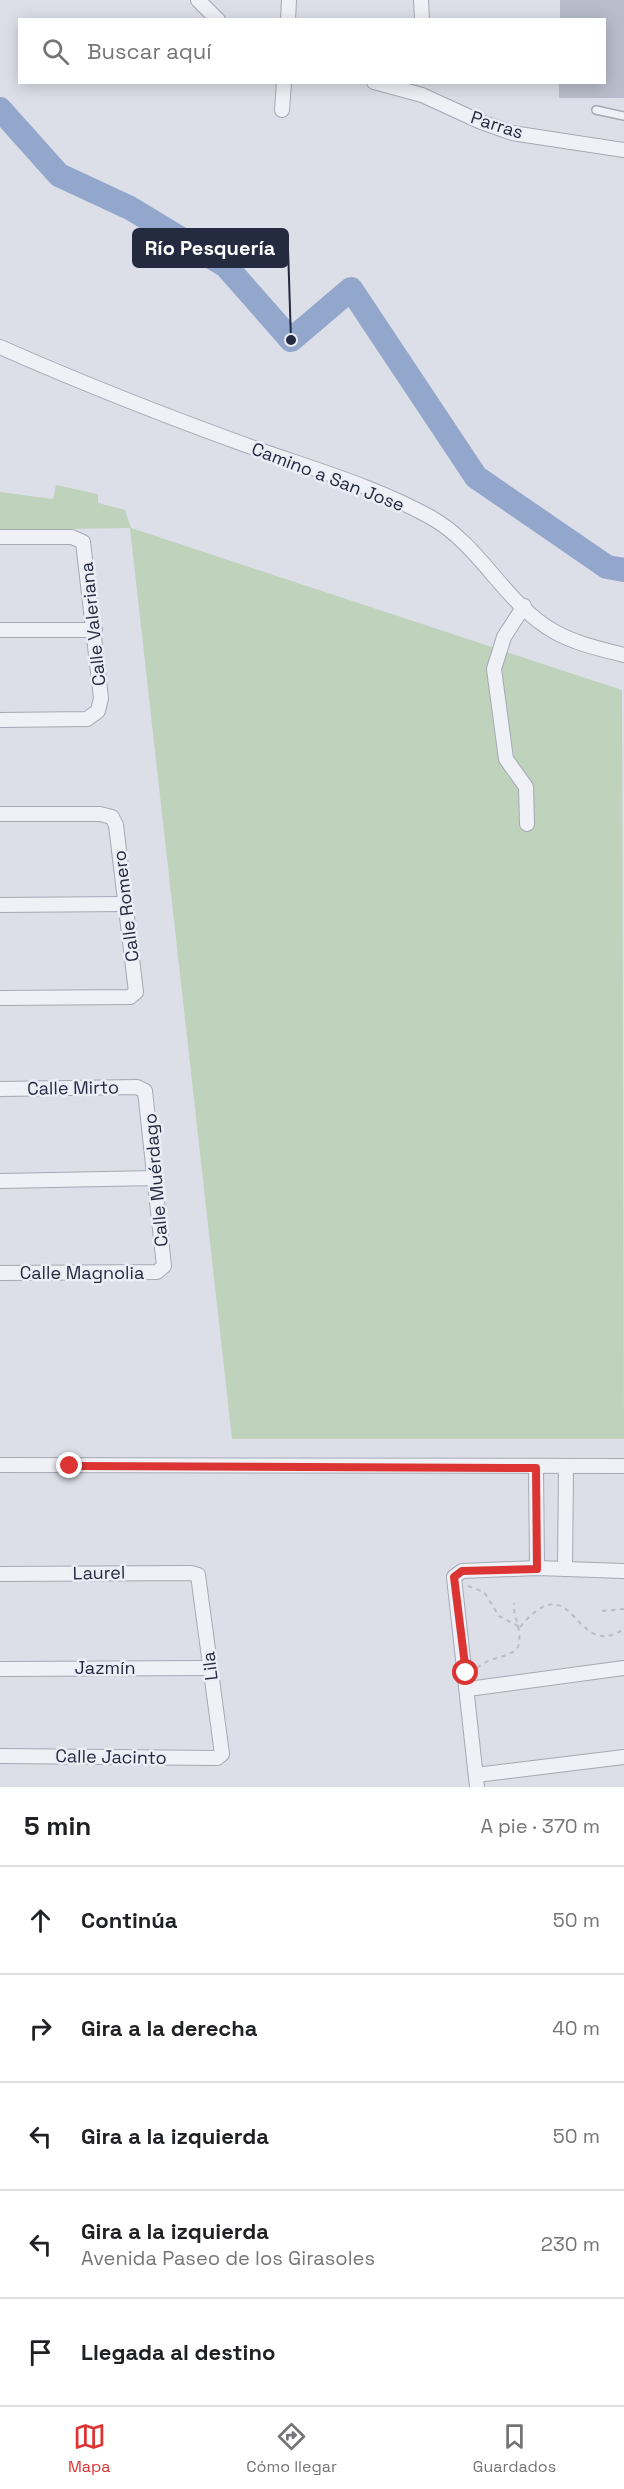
<!DOCTYPE html>
<html lang="es">
<head>
<meta charset="utf-8">
<style>
	:root { --surface:#fff; --page:#f6f6f6; --text:#202124; --muted:#757577; --line:#e0e0e0; --accent:#db3433 }
	body { margin:0; font-family:"Space Grotesk",sans-serif; background:var(--page); color:var(--text) }
	.stop { position:absolute; width:18px; height:18px; margin:-14px; border:4px solid #db3433; border-radius:50%; background:#fff }
	.stop.end { background:#db3433; border-color:#fff; box-shadow:0 2px 6px #0008 }
	.list { margin:0; padding:0; list-style:none }
	h2 { display:flex; justify-content:space-between; align-items:center; height:78px; margin:0; padding:0 24px; font-size:26px }
	h2 small { font-size:20px; font-weight:400; color:var(--muted) }
	.list li { display:grid; grid-template-columns:39px 1fr auto; gap:18px; align-items:center; box-sizing:border-box; height:108px; padding:0 24px; border-top:2px solid var(--line) }
	.list b { display:block; font-size:22px; white-space:nowrap }
	.list p { margin:0; font-size:20px; white-space:nowrap; color:var(--muted) }
	.list em { font-size:20px; font-style:normal; color:var(--muted) }
	.icon { flex:none; width:33px; height:33px; fill:none; stroke:currentColor; stroke-width:2; stroke-linecap:round; stroke-linejoin:round }
	.map { position:relative; flex:none; width:624px; height:1787px; overflow:hidden }
	.search { position:absolute; background:var(--surface); box-shadow:0 3px 15px #0003; left:18px; right:18px; top:18px; height:66px; display:flex; align-items:center; gap:15px; box-sizing:border-box; padding:0 21px; border-radius:0px; color:var(--muted); font-size:22px }
	.sheet { height:618px; background:var(--surface) }
	nav { display:flex; justify-content:space-around; align-items:center; box-sizing:border-box; height:84px; border-top:2px solid var(--line); background:var(--surface); font-size:16px; color:var(--muted) }
	nav a { display:grid; justify-items:center; gap:3px }
	nav .on { color:var(--accent) }
	.map>svg:first-child { display:block }
	.green { fill:#bfd3bc }
	.lines { fill:none; stroke-linecap:round; stroke-linejoin:round }
	.river { stroke:#93a6cc; stroke-width:24 }
	.building { fill:#b9bdcb }
	.service-casing { stroke:#a5a9b6; stroke-width:10 }
	.minor-casing { stroke:#a5a9b6; stroke-width:16 }
	.path { stroke:#babdc7; stroke-width:2; stroke-dasharray:4.5 4.5; stroke-linecap:butt }
	.service { stroke:#eff1f6; stroke-width:7 }
	.minor { stroke:#eff1f6; stroke-width:14 }
	.route { stroke:#db3433; stroke-width:8 }
	.labels { text-anchor:middle; stroke-width:5; stroke-linejoin:round; paint-order:stroke }
	.street-label { font-size:18px; fill:#242a40; stroke:#eceef6 }
	.leader { fill:none; stroke:#242a40; stroke-width:2 }
	.callout-dot { fill:#242a40; stroke:#eceef6; stroke-width:2 }
	.callout { fill:#242a40; stroke:#242a40; stroke-width:2 }
	.callout-label { font-size:20px; text-anchor:middle; font-weight:bold; fill:#fff }
</style>
</head>
<body>
<div class="map">
<svg width="624" height="1787" viewBox="0 0 624 1787">
	<rect width="100%" height="100%" fill="#dcdfe8"/>
	<path class="green" d="M 56,485 L 98,494 L 98,503 L 125,510 L 131,528 L 622,690 L 624,1439 L 232,1439 L 130,528 L 0,530 L 0,492 L 53,499 Z"/>
	<g class="lines">
		<path class="river" d="M 0,109 L 59,175 L 130,208 L 226,266 L 291,340 L 351,289 L 476,477 L 607,567 L 624,570"/>
	</g>
	<path class="building" d="M 560,0 L 624,0 L 624,98 L 559,98 L 559,82 L 604,82 L 604,20 L 560,20 Z"/>
	<g class="lines">
		<g class="service-casing">
			<path id="service" d="M 596,110 L 624,116"/>
		</g>
		<g class="minor-casing">
			<g id="minor">
				<path d="M 198,0 L 218,20"/>
				<path d="M 421,0 L 422,20"/>
				<path d="M 288,20 L 289,0"/>
				<path d="M 374,82 L 422,95 L 481,122 L 512,133 L 624,150"/>
				<path d="M 282,110 L 284,82"/>
				<path d="M 0,347 C 84,384 168,417 254,448 C 313,469 377,487 432,518 C 481,546 506,605 555,632 C 577,644 600,649 624,655"/>
				<path d="M 0,537 L 72,537 L 83,542 L 101,698 L 98,711 L 87,719 L 0,720"/>
				<path d="M 524,606 L 504,637 L 494,669 L 506,759 L 526,787 L 527,824"/>
				<path d="M 0,630 L 95,630"/>
				<path d="M 0,814 L 100,814 L 112,817 L 116,825 L 136,992 L 130,997 L 0,998"/>
				<path d="M 0,905 L 125,904"/>
				<path d="M 0,1089 L 137,1087 L 145,1091 L 164,1266 L 157,1272 L 0,1273"/>
				<path d="M 0,1181 L 156,1178"/>
				<path d="M 0,1465 L 624,1466"/>
				<path d="M 536,1468 L 537,1568"/>
				<path d="M 565,1569 L 566,1468"/>
				<path d="M 0,1574 L 191,1573 L 198,1575 L 222,1754 L 217,1758 L 0,1756"/>
				<path d="M 0,1669 L 210,1668"/>
				<path d="M 468,1689 L 624,1668"/>
				<path d="M 476,1775 L 624,1757"/>
				<path d="M 477,1787 L 454,1577 L 462,1571 L 537,1568 L 624,1571"/>
			</g>
		</g>
		<g class="path">
			<path d="M 468,1586 L 484,1592 L 499,1616 L 520,1627"/>
			<path d="M 602,1611 L 624,1609"/>
			<path d="M 520,1627 C 575,1561 573,1663 624,1629"/>
			<path d="M 477,1668 C 492,1655 509,1659 518,1647 C 523,1628 513,1620 514,1603"/>
		</g>
		<use href="#service" class="service"/>
		<use href="#minor" class="minor"/>
	</g>
	<g class="lines">
		<path class="route" d="M 70,1466 L 536,1468 L 537,1569 L 462,1571 L 454,1577 L 466,1673"/>
	</g>
	<g class="labels">
		<g class="street-label">
			<text transform="translate(497 125) rotate(18)" y="6">Parras</text>
			<text transform="translate(328 477) rotate(21)" y="6">Camino a San Jose</text>
			<text transform="translate(93 624) rotate(-96)" y="6">Calle Valeriana</text>
			<text transform="translate(126 906) rotate(-97)" y="6">Calle Romero</text>
			<text transform="translate(73 1088) rotate(-1)" y="6">Calle Mirto</text>
			<text transform="translate(156 1180) rotate(-95)" y="6">Calle Muérdago</text>
			<text x="82" y="1279">Calle Magnolia</text>
			<text transform="translate(99 1573) rotate(-1)" y="6">Laurel</text>
			<text transform="translate(210 1666) rotate(-97)" y="6">Lila</text>
			<text x="105" y="1674">Jazmín</text>
			<text transform="translate(111 1757) rotate(1)" y="6">Calle Jacinto</text>
		</g>
	</g>
	<path class="leader" d="M291 340L288 248"/>
	<circle class="callout-dot" cx="291" cy="340" r="6"/>
	<rect class="callout" x="133" y="229" width="155" height="38" rx="6"/>
	<g class="callout-label">
		<text x="210" y="255">Río Pesquería</text>
	</g>
</svg>
<div class="stop" style="left:466px;top:1673px"></div>
<div class="stop end" style="left:70px;top:1466px"></div>
<div class="search"><svg class="icon" aria-label="search" viewBox="0 0 24 24"><circle cx="10" cy="10" r="6"/><path d="M15 15l6 6"/></svg>Buscar aquí</div>
</div>
<section class="sheet">
<h2>5 min<small>A pie · 370 m</small></h2>
<ul class="list">
<li><svg class="icon" aria-label="ahead" viewBox="0 0 24 24"><path d="M12 20V5M6 11l6-6 6 6"/></svg><div><b>Continúa</b></div><em>50 m</em></li>
<li><svg class="icon" aria-label="right" viewBox="0 0 24 24"><path d="M7 20v-9h11M14 6l5 5-5 5"/></svg><div><b>Gira a la derecha</b></div><em>40 m</em></li>
<li><svg class="icon" aria-label="left" viewBox="0 0 24 24"><path d="M17 20v-9H6M10 6l-5 5 5 5"/></svg><div><b>Gira a la izquierda</b></div><em>50 m</em></li>
<li><svg class="icon" aria-label="left" viewBox="0 0 24 24"><path d="M17 20v-9H6M10 6l-5 5 5 5"/></svg><div><b>Gira a la izquierda</b><p>Avenida Paseo de los Girasoles</p></div><em>230 m</em></li>
<li><svg class="icon" aria-label="arrive" viewBox="0 0 24 24"><path d="M6 21V4h12l-3 4 3 4H6"/></svg><div><b>Llegada al destino</b></div></li>
</ul>
</section>
<nav>
<a class="on"><svg class="icon" aria-label="map" viewBox="0 0 24 24"><path d="M3 6l6-2 6 2 6-2v14l-6 2-6-2-6 2zM9 4v14M15 6v14"/></svg>Mapa</a>
<a><svg class="icon" aria-label="directions" viewBox="0 0 24 24"><path d="M12 3l9 9-9 9-9-9zM9 14v-3h6M13 9l2 2-2 2"/></svg>Cómo llegar</a>
<a><svg class="icon" aria-label="saved" viewBox="0 0 24 24"><path d="M7 4h10v16l-5-4-5 4z"/></svg>Guardados</a>
</nav>
</body>
</html>
